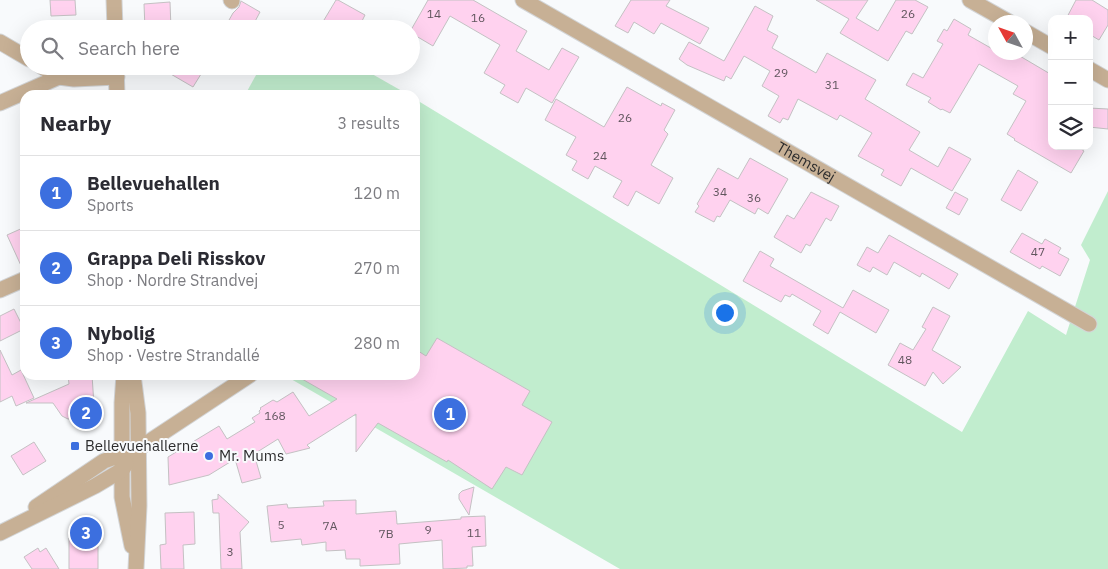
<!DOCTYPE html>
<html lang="en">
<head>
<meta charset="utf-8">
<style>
	:root { --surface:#fff; --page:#f2f2f3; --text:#2b2b33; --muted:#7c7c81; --line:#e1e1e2; --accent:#3c6fdf }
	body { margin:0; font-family:"IBM Plex Sans",sans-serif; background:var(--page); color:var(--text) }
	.controls { position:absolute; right:15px; top:15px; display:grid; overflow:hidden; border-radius:10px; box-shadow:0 5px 20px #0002 }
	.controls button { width:45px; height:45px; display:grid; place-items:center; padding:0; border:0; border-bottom:1px solid var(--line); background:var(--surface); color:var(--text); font:25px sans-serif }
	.compass { position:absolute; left:988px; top:15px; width:45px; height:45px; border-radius:50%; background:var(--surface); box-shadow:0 5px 20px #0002; rotate:310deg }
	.you { position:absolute; left:724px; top:312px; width:18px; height:18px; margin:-12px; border:4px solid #fff; border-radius:50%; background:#1a73e8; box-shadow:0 0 0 8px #1a73e833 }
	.badge { display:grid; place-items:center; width:32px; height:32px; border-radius:50%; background:var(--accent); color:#fff; font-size:16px; font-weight:700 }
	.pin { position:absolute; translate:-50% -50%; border:2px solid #fff; box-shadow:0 1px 5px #0006 }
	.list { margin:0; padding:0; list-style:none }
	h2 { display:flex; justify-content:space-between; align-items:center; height:65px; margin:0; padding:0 20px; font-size:21px }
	h2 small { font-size:16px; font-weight:400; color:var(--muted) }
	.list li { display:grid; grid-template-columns:32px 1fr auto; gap:15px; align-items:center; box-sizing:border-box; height:75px; padding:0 20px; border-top:1px solid var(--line) }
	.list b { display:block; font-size:19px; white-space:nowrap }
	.list p { margin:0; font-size:16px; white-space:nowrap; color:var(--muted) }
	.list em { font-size:16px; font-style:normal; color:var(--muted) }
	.icon { flex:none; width:28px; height:28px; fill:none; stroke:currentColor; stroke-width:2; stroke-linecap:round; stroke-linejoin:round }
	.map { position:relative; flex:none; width:1108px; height:569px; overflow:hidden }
	.search { position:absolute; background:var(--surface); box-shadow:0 5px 20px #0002; left:20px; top:20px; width:400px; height:55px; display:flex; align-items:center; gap:12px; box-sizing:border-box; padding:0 18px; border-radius:28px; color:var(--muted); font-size:19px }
	.panel { position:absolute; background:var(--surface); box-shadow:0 5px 20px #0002; left:20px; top:90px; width:400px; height:290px; border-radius:15px }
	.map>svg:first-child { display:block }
	.green { fill:#c1edce }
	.building { fill:#ffd2ef; stroke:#c4c1c3 }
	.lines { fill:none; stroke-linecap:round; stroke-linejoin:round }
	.minor-casing { stroke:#d3d5d7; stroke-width:17 }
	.tertiary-casing { stroke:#d3d5d7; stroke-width:17 }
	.minor { stroke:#c7b095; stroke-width:15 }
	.tertiary { stroke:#c7b095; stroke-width:15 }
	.poi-dot { fill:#3c6fdf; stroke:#f8fafc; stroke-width:2 }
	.labels { text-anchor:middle; stroke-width:4; stroke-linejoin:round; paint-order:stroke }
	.number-label { font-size:12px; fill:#61565e }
	.street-label { font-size:15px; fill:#2c2c2d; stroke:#f8fafc }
	.poi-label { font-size:15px; fill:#2c2c2d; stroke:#f8fafc; text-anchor:start }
</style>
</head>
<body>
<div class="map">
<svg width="1108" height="569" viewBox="0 0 1108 569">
	<rect width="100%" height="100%" fill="#f8fafc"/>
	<g class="green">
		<path d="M 261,66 L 358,66 L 409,95 L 245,95 Z"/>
		<path d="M 415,99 L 962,432 L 1028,311 L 1066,335 L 1090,260 L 1081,245 L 1108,191 L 1108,569 L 620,569 L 284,375 L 415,375 Z"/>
	</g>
	<g class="building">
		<path d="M 50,0 L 75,0 L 76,15 L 51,16 Z"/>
		<path d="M 336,0 L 338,0 L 365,15 L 358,29 L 340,29 L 324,20 Z"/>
		<path d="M 428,0 L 473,0 L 506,19 L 527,31 L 516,51 L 549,70 L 562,48 L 579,57 L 552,103 L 526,88 L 518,103 L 500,93 L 505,85 L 484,73 L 500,45 L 450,16 L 433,46 L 411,33 L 411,30 Z"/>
		<path d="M 631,0 L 670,0 L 666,6 L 709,28 L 700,44 L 661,23 L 654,34 L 634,22 L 628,33 L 615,26 Z"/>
		<path d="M 816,0 L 868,0 L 856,18 L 878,31 L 896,0 L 915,0 L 928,7 L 912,34 L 906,31 L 888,61 L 840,33 L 849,19 Z"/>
		<path d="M 1076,0 L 1092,0 L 1108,10 L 1108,25 L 1099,40 L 1089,34 L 1089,19 L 1066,19 Z"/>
		<path d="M 241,1 L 260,12 L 251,29 L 224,29 L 233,13 L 239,7 Z"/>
		<path d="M 170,2 L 171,29 L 145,29 L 144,4 Z"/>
		<path d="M 755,6 L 773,16 L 767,30 L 778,36 L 772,48 L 816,73 L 827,53 L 876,80 L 865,99 L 920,132 L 909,150 L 938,167 L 949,147 L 971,159 L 952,191 L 911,168 L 901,186 L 881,175 L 884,170 L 858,156 L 872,133 L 840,115 L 837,120 L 798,99 L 788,120 L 783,118 L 780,123 L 768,116 L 779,96 L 762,86 L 770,71 L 744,56 L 731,79 L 726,76 L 724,81 L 687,65 L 679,59 L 689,42 L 724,61 Z"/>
		<path d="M 954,19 L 971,29 L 968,35 L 996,51 L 996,52 L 1013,52 L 1052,75 L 1052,146 L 1076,146 L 1084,151 L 1071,173 L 1014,140 L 1015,139 L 1007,134 L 1026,101 L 1013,94 L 1018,86 L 979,64 L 950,113 L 942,109 L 941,110 L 928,102 L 931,98 L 906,85 L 913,73 L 923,78 L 943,44 L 937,41 L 944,29 L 947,31 Z"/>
		<path d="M 157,66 L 206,66 L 193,87 Z"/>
		<path d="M 627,87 L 661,106 L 662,103 L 675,110 L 664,130 L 668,134 L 651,165 L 673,178 L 659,204 L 636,191 L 628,206 L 613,197 L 622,181 L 595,166 L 588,179 L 572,170 L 577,161 L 566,155 L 576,137 L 545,120 L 556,99 L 604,127 Z"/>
		<path d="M 1089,108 L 1108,109 L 1108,129 L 1089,127 Z"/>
		<path d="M 750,158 L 788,179 L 768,214 L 758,208 L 755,214 L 730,200 L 720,217 L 717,216 L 714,222 L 695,212 L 699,206 L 697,204 L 718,168 L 738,179 Z"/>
		<path d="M 1018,170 L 1038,182 L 1021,211 L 1001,200 Z"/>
		<path d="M 811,192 L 839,206 L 831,221 L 826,218 L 810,246 L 806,244 L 801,253 L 774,237 L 787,215 L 794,219 Z"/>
		<path d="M 955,192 L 968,199 L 959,215 L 946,208 Z"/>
		<path d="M 25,227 L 25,270 L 23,270 L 7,235 Z"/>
		<path d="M 1022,233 L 1042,244 L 1045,239 L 1061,248 L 1058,253 L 1069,259 L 1060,276 L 1042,266 L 1040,269 L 1010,252 Z"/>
		<path d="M 889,235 L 958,274 L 949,289 L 922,273 L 920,277 L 894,262 L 887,275 L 873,267 L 870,272 L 857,265 L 867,247 L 878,253 Z"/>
		<path d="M 760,251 L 774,259 L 770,266 L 843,308 L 853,290 L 889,310 L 876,333 L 840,312 L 828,334 L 813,325 L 821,311 L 792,294 L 790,297 L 785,295 L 781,302 L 743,281 Z"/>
		<path d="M 933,307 L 950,316 L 932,350 L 961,367 L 943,384 L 933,372 L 925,386 L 888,365 L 900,343 L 913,350 L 926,329 L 922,327 Z"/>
		<path d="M 14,309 L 24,329 L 0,341 L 0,316 Z"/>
		<path d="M 437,338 L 530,391 L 522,405 L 552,422 L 522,475 L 506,467 L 492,489 L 448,460 L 447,462 L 378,423 L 356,452 L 356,414 L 307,445 L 310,448 L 286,454 L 278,439 L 254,454 L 261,478 L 242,483 L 235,459 L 209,475 L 169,485 L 168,457 L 219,426 L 227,439 L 255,422 L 252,418 L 260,413 L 259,411 L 261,409 L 260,408 L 273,400 L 277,402 L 293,392 L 309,416 L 337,399 L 295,375 L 415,375 L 415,349 L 426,356 Z"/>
		<path d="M 0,350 L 12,375 L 21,370 L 34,398 L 16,406 L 12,396 L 0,402 Z"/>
		<path d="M 68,375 L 92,375 L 94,405 L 87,416 L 81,419 L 68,419 L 62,416 L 53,403 L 26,403 L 69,384 Z"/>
		<path d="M 34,442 L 46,461 L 23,475 L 11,456 Z"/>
		<path d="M 474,487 L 469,515 L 459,499 L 459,494 L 462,491 Z"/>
		<path d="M 218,494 L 249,522 L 240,532 L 242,569 L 221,569 L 219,513 L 213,513 L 212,500 L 218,499 Z"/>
		<path d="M 356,500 L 356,514 L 396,511 L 397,524 L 461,519 L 461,517 L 485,516 L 486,546 L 472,547 L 473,566 L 467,566 L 467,568 L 443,569 L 442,540 L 399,544 L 400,564 L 360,566 L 360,559 L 346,559 L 345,550 L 326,551 L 326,542 L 302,545 L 301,539 L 271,542 L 267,506 L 287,504 L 288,508 L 324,506 L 323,501 Z"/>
		<path d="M 194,512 L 195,544 L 183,545 L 184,569 L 161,569 L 160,545 L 166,544 L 165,513 Z"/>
		<path d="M 76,528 L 98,529 L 98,569 L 69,569 L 69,538 L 76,537 Z"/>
		<path d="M 38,548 L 40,552 L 46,548 L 59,569 L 32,569 L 24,557 Z"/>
	</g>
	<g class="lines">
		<g class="minor-casing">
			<g id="minor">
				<path d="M 231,0 L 232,1"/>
				<path id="s1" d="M 523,0 L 1089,324"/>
				<path d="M 970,0 L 1009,22"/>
				<path d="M 1026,32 L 1052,47"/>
				<path d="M 0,42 L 29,59"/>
				<path d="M 41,66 L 59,77 L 74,79 L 117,77"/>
				<path d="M 1089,69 L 1108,80"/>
				<path d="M 0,103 L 59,77"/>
				<path d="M 0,290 L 25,279"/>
				<path d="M 138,449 L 250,375"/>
			</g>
		</g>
		<g class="tertiary-casing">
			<g id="tertiary">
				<path d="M 114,0 L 115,29"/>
				<path d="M 116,66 L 117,95"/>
				<path d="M 124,375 L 122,403 L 122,497 L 132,546"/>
				<path d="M 133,375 L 138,413 L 139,506 L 136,569"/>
				<path d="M 36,507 L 104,461 L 130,452"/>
				<path d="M 0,533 L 95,486 L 122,470 L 126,464"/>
			</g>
		</g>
		<use href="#minor" class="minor"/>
		<use href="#tertiary" class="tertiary"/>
	</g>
	<g class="poi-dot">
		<rect x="70" y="441" width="10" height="10" rx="2.5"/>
		<circle cx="209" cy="456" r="5"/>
	</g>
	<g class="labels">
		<g class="number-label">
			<text x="434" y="18">14</text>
			<text x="908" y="18">26</text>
			<text x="478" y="22">16</text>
			<text x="781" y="77">29</text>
			<text x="832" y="89">31</text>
			<text x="625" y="122">26</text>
			<text x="600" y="160">24</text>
			<text x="720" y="196">34</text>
			<text x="754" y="202">36</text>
			<text x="1038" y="256">47</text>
			<text x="905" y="364">48</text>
			<text x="275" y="420">168</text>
			<text x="281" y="529">5</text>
			<text x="330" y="530">7A</text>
			<text x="428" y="534">9</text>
			<text x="474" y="537">11</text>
			<text x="386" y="538">7B</text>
			<text x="230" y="556">3</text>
		</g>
		<g class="street-label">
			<text dy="5" stroke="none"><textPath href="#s1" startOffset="326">Themsvej</textPath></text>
		</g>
		<g class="poi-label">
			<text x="85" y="451">Bellevuehallerne</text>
			<text x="219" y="461">Mr. Mums</text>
		</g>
	</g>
</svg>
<div class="controls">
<button>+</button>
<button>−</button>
<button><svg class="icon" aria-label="layers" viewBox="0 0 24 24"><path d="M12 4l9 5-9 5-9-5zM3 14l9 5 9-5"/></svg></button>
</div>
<svg class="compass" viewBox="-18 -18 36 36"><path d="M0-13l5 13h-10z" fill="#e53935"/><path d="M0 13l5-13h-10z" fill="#7c7c81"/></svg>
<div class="you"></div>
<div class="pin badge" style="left:450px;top:414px">1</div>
<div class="pin badge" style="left:86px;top:413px">2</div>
<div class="pin badge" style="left:86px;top:533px">3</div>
<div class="search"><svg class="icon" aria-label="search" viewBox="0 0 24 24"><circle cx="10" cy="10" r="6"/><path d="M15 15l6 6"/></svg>Search here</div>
<section class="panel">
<h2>Nearby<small>3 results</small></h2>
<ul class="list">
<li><span class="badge">1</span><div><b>Bellevuehallen</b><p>Sports</p></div><em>120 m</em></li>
<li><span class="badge">2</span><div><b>Grappa Deli Risskov</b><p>Shop · Nordre Strandvej</p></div><em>270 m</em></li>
<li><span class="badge">3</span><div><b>Nybolig</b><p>Shop · Vestre Strandallé</p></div><em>280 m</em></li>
</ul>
</section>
</div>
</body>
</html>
